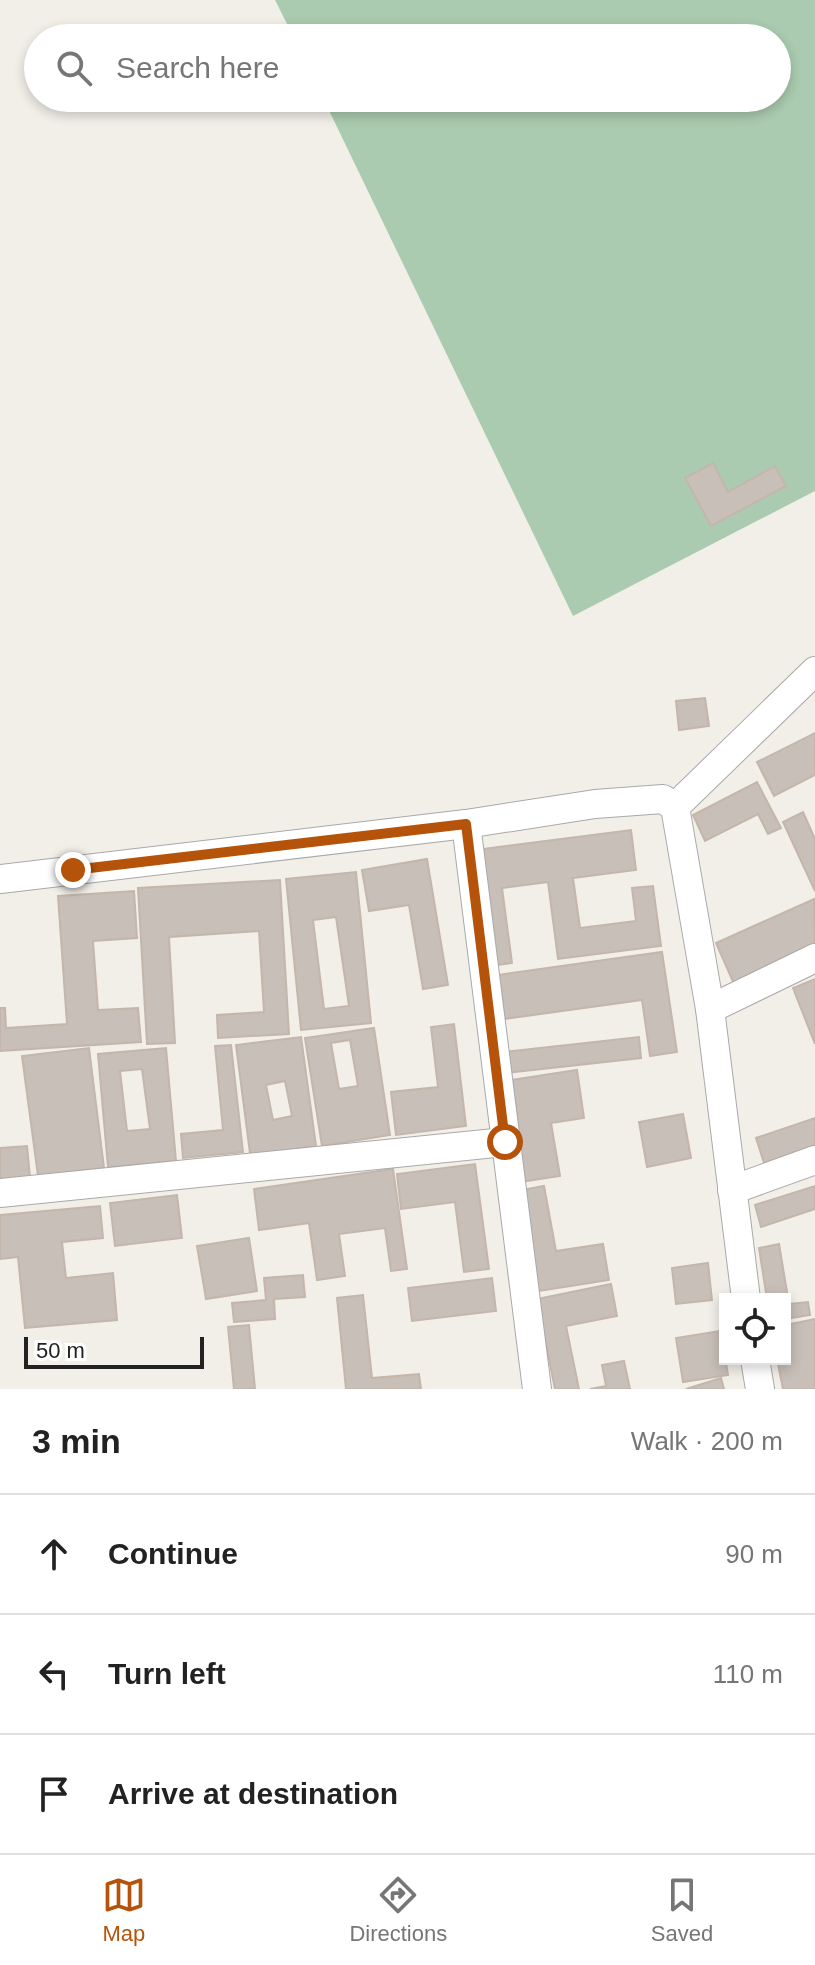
<!DOCTYPE html>
<html lang="en">
<head>
<meta charset="utf-8">
<style>
	:root { --surface:#fff; --page:#f2f2f2; --text:#222; --muted:#767676; --line:#e0e0e0; --accent:#b45309 }
	body { margin:0; font-family:Helvetica,sans-serif; background:var(--page); color:var(--text) }
	.controls { position:absolute; right:24px; bottom:24px; display:grid; overflow:hidden; border-radius:0px; box-shadow:0 4px 12px #0003 }
	.controls button { width:72px; height:72px; display:grid; place-items:center; padding:0; border:0; border-bottom:2px solid var(--line); background:var(--surface); color:var(--text); font:40px sans-serif }
	.scale { position:absolute; left:24px; bottom:20px; width:180px; box-sizing:border-box; padding-left:8px; border:4px solid #222; border-top:0; font-size:22px; line-height:28px; white-space:nowrap; color:#222; -webkit-text-stroke:6px #fff; paint-order:stroke }
	.stop { position:absolute; width:24px; height:24px; margin:-18px; border:6px solid #b45309; border-radius:50%; background:#fff }
	.stop.end { background:#b45309; border-color:#fff; box-shadow:0 2px 8px #0008 }
	.list { margin:0; padding:0; list-style:none }
	h2 { display:flex; justify-content:space-between; align-items:center; height:104px; margin:0; padding:0 32px; font-size:34px }
	h2 small { font-size:26px; font-weight:400; color:var(--muted) }
	.list li { display:grid; grid-template-columns:52px 1fr auto; gap:24px; align-items:center; box-sizing:border-box; height:120px; padding:0 32px; border-top:2px solid var(--line) }
	.list b { display:block; font-size:30px; white-space:nowrap }
	.list em { font-size:26px; font-style:normal; color:var(--muted) }
	.icon { flex:none; width:44px; height:44px; fill:none; stroke:currentColor; stroke-width:2; stroke-linecap:round; stroke-linejoin:round }
	.map { position:relative; flex:none; width:815px; height:1389px; overflow:hidden }
	.search { position:absolute; background:var(--surface); box-shadow:0 4px 12px #0003; left:24px; right:24px; top:24px; height:88px; display:flex; align-items:center; gap:20px; box-sizing:border-box; padding:0 28px; border-radius:44px; color:var(--muted); font-size:30px }
	.sheet { height:464px; background:var(--surface) }
	nav { display:flex; justify-content:space-around; align-items:center; box-sizing:border-box; height:112px; border-top:2px solid var(--line); background:var(--surface); font-size:22px; color:var(--muted) }
	nav a { display:grid; justify-items:center; gap:4px }
	nav .on { color:var(--accent) }
	.map>svg:first-child { display:block }
	.cemetery { fill:#aacbaf }
	.building { fill:#c7bfb8; stroke:#c4b6ab; stroke-width:2; fill-rule:evenodd }
	.lines { fill:none; stroke-linecap:round; stroke-linejoin:round }
	.minor-casing { stroke:#a9a9a9; stroke-width:30 }
	.minor { stroke:#fff; stroke-width:28 }
	.route { stroke:#b45309; stroke-width:10 }
</style>
</head>
<body>
<div class="map">
<svg width="815" height="1389" viewBox="0 0 815 1389">
	<rect width="100%" height="100%" fill="#f2efe9"/>
	<path class="cemetery" d="M 275,0 L 815,0 L 815,491 L 573,616 L 323,98 L 777,98 L 777,38 L 294,38 Z"/>
	<g class="building">
		<path d="M 713,463 L 728,492 L 775,466 L 786,486 L 711,526 L 685,478 Z"/>
		<path d="M 705,698 L 709,726 L 679,730 L 676,701 Z"/>
		<path d="M 815,733 L 815,775 L 774,796 L 757,762 Z"/>
		<path d="M 757,782 L 781,828 L 768,834 L 758,814 L 705,841 L 693,815 Z"/>
		<path d="M 803,812 L 815,839 L 815,891 L 783,822 Z"/>
		<path d="M 631,830 L 636,870 L 573,878 L 580,928 L 636,921 L 632,888 L 653,886 L 661,946 L 558,959 L 548,882 L 502,888 L 512,963 L 490,966 L 475,850 Z"/>
		<path d="M 427,859 L 448,985 L 423,989 L 409,905 L 369,911 L 362,870 Z"/>
		<path d="M 356,872 L 371,1023 L 301,1030 L 286,879 ZM 336,917 L 349,1006 L 324,1009 L 313,920 Z"/>
		<path d="M 280,880 L 289,1034 L 218,1038 L 217,1015 L 264,1012 L 259,931 L 169,937 L 175,1043 L 147,1044 L 138,888 Z"/>
		<path d="M 134,891 L 137,938 L 93,941 L 98,1010 L 138,1008 L 141,1042 L 0,1051 L 0,1008 L 5,1008 L 6,1028 L 67,1024 L 58,896 Z"/>
		<path d="M 814,899 L 815,947 L 734,984 L 716,943 Z"/>
		<path d="M 662,952 L 677,1052 L 650,1056 L 642,1000 L 497,1020 L 491,976 Z"/>
		<path d="M 815,979 L 815,1044 L 793,988 Z"/>
		<path d="M 454,1024 L 466,1126 L 396,1135 L 391,1092 L 438,1087 L 431,1027 Z"/>
		<path d="M 374,1028 L 390,1135 L 322,1146 L 305,1038 ZM 350,1040 L 358,1086 L 339,1089 L 331,1043 Z"/>
		<path d="M 301,1037 L 316,1146 L 268,1153 L 251,1161 L 236,1045 ZM 285,1081 L 292,1116 L 273,1120 L 266,1085 Z"/>
		<path d="M 639,1037 L 641,1058 L 505,1073 L 503,1052 Z"/>
		<path d="M 231,1045 L 243,1152 L 183,1158 L 181,1134 L 223,1130 L 215,1046 Z"/>
		<path d="M 89,1048 L 104,1168 L 38,1176 L 22,1056 Z"/>
		<path d="M 166,1048 L 176,1161 L 108,1167 L 98,1054 ZM 142,1069 L 150,1129 L 127,1131 L 120,1071 Z"/>
		<path d="M 577,1070 L 584,1118 L 551,1123 L 560,1176 L 520,1182 L 504,1081 Z"/>
		<path d="M 683,1114 L 691,1158 L 647,1167 L 639,1122 Z"/>
		<path d="M 815,1118 L 815,1145 L 764,1163 L 756,1138 Z"/>
		<path d="M 27,1146 L 30,1177 L 0,1180 L 0,1148 Z"/>
		<path d="M 475,1164 L 489,1269 L 464,1272 L 455,1202 L 401,1209 L 397,1174 Z"/>
		<path d="M 393,1169 L 407,1269 L 391,1271 L 385,1228 L 339,1234 L 345,1276 L 317,1280 L 309,1223 L 259,1230 L 254,1189 Z"/>
		<path d="M 544,1186 L 556,1251 L 603,1244 L 609,1280 L 538,1291 L 522,1190 Z"/>
		<path d="M 815,1186 L 815,1209 L 761,1227 L 755,1205 Z"/>
		<path d="M 177,1195 L 182,1238 L 115,1246 L 110,1203 Z"/>
		<path d="M 100,1206 L 103,1238 L 62,1242 L 66,1278 L 113,1273 L 117,1320 L 25,1328 L 18,1257 L 0,1259 L 0,1215 Z"/>
		<path d="M 249,1238 L 257,1291 L 206,1299 L 197,1246 Z"/>
		<path d="M 779,1244 L 789,1304 L 808,1302 L 810,1315 L 785,1319 L 785,1299 L 767,1299 L 759,1248 Z"/>
		<path d="M 708,1263 L 712,1300 L 676,1304 L 672,1268 Z"/>
		<path d="M 303,1275 L 305,1297 L 274,1299 L 275,1319 L 234,1322 L 232,1303 L 266,1300 L 264,1278 Z"/>
		<path d="M 492,1278 L 496,1311 L 412,1321 L 408,1288 Z"/>
		<path d="M 611,1284 L 617,1316 L 566,1326 L 579,1389 L 555,1389 L 537,1299 Z"/>
		<path d="M 363,1295 L 372,1378 L 419,1374 L 421,1389 L 346,1389 L 337,1298 Z"/>
		<path d="M 815,1319 L 815,1389 L 783,1389 L 777,1359 L 785,1359 L 785,1325 Z"/>
		<path d="M 249,1325 L 255,1389 L 234,1389 L 228,1327 Z"/>
		<path d="M 721,1331 L 728,1375 L 683,1382 L 676,1338 Z"/>
		<path d="M 624,1361 L 630,1389 L 590,1389 L 606,1386 L 602,1365 Z"/>
		<path d="M 721,1378 L 724,1389 L 686,1389 Z"/>
	</g>
	<g class="lines">
		<g class="minor-casing">
			<g id="minor">
				<path d="M 675,807 L 815,671"/>
				<path d="M 466,824 L 537,1389"/>
				<path d="M 0,879 L 466,824 L 595,804 L 663,799 L 675,807 L 710,1009 L 746,1299"/>
				<path d="M 710,1009 L 815,958"/>
				<path d="M 732,1190 L 815,1160"/>
				<path d="M 0,1193 L 505,1142"/>
				<path d="M 755,1359 L 760,1389"/>
			</g>
		</g>
		<use href="#minor" class="minor"/>
	</g>
	<g class="lines">
		<path class="route" d="M 73,870 L 466,824 L 505,1142"/>
	</g>
</svg>
<div class="controls">
<button><svg class="icon" aria-label="locate" viewBox="0 0 24 24"><circle cx="12" cy="12" r="6"/><path d="M12 2v4M12 18v4M2 12h4M18 12h4"/></svg></button>
</div>
<div class="scale">50 m</div>
<div class="stop" style="left:505px;top:1142px"></div>
<div class="stop end" style="left:73px;top:870px"></div>
<div class="search"><svg class="icon" aria-label="search" viewBox="0 0 24 24"><circle cx="10" cy="10" r="6"/><path d="M15 15l6 6"/></svg>Search here</div>
</div>
<section class="sheet">
<h2>3 min<small>Walk · 200 m</small></h2>
<ul class="list">
<li><svg class="icon" aria-label="ahead" viewBox="0 0 24 24"><path d="M12 20V5M6 11l6-6 6 6"/></svg><div><b>Continue</b></div><em>90 m</em></li>
<li><svg class="icon" aria-label="left" viewBox="0 0 24 24"><path d="M17 20v-9H6M10 6l-5 5 5 5"/></svg><div><b>Turn left</b></div><em>110 m</em></li>
<li><svg class="icon" aria-label="arrive" viewBox="0 0 24 24"><path d="M6 21V4h12l-3 4 3 4H6"/></svg><div><b>Arrive at destination</b></div></li>
</ul>
</section>
<nav>
<a class="on"><svg class="icon" aria-label="map" viewBox="0 0 24 24"><path d="M3 6l6-2 6 2 6-2v14l-6 2-6-2-6 2zM9 4v14M15 6v14"/></svg>Map</a>
<a><svg class="icon" aria-label="directions" viewBox="0 0 24 24"><path d="M12 3l9 9-9 9-9-9zM9 14v-3h6M13 9l2 2-2 2"/></svg>Directions</a>
<a><svg class="icon" aria-label="saved" viewBox="0 0 24 24"><path d="M7 4h10v16l-5-4-5 4z"/></svg>Saved</a>
</nav>
</body>
</html>
